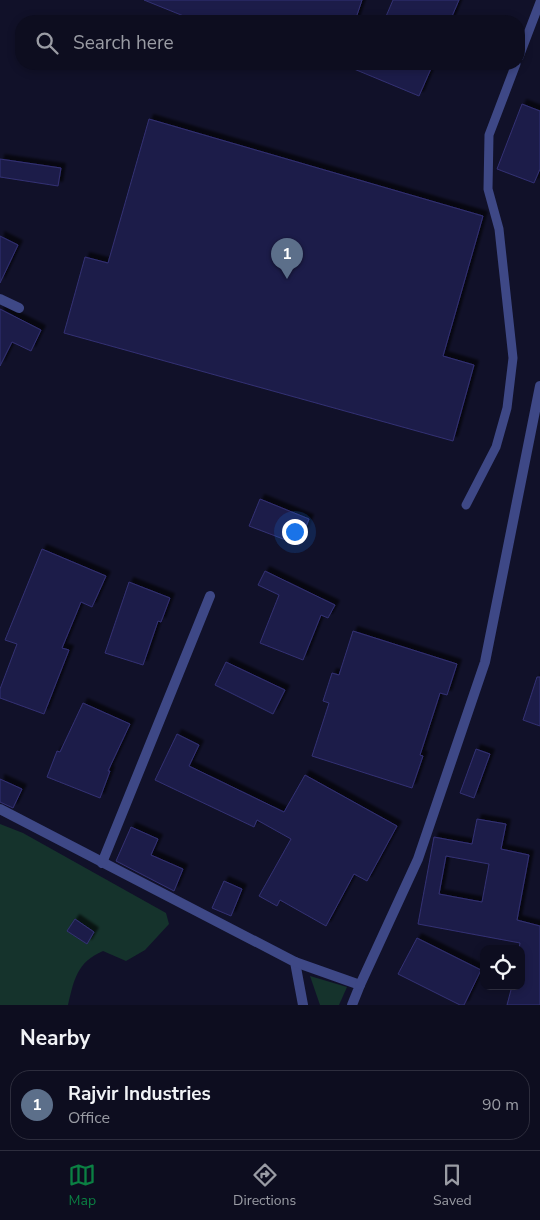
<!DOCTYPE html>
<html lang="en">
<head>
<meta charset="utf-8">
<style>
	:root { --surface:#0d0d1f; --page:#161628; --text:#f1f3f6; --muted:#9a9ca4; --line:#2d2d3d; --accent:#0b8043 }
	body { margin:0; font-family:"Nunito Sans",sans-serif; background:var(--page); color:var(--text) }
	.controls { position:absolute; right:15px; bottom:15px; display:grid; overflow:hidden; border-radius:10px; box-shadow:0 2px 8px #0003 }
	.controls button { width:45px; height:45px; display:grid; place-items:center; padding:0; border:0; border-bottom:1px solid var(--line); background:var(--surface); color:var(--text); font:25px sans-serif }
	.you { position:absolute; left:294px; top:531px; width:18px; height:18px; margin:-12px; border:4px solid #fff; border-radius:50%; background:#1a73e8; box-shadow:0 0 0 8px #1a73e833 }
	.badge { display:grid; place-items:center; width:32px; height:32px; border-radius:50%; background:var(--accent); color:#fff; font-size:16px; font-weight:700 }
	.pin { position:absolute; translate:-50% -41px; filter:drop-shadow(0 1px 2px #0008) }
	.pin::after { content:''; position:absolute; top:26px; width:18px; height:15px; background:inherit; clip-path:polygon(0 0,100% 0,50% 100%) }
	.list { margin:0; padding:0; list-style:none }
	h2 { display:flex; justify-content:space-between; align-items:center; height:65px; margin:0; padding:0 20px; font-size:21px }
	h2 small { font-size:16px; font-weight:400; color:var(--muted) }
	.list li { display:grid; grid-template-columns:32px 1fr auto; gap:15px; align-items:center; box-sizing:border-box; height:70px; margin:0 10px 10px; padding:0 10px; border:1px solid var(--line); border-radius:20px }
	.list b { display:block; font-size:19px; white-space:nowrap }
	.list p { margin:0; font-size:16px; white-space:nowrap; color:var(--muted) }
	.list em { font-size:16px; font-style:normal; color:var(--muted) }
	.icon { flex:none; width:28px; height:28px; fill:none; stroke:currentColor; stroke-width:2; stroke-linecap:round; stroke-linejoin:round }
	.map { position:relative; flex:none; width:540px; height:1005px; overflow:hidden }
	.search { position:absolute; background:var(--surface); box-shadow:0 2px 8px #0003; left:15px; right:15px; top:15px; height:55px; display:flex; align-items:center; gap:12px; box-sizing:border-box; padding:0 18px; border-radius:20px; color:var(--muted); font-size:19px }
	.sheet { height:145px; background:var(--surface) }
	nav { display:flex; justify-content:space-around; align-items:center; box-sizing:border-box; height:70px; border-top:1px solid var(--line); background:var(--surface); font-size:14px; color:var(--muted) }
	nav a { display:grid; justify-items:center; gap:2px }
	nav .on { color:var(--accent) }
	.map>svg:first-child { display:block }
	.green { fill:#15332c }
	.building { fill:#1f1e49; stroke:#333174; fill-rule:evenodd; filter:url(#shadow) }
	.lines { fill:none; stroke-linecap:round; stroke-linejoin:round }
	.service { stroke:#3e4886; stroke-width:9 }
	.minor { stroke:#3e4886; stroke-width:10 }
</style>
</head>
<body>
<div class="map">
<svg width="540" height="1005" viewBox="0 0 540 1005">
	<defs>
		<filter id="shadow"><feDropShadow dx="4.5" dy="-4.5" stdDeviation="1" flood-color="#0009"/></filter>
	</defs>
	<rect width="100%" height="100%" fill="#111129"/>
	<g class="green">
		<path d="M 0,824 L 23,833 L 166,913 L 169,924 L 145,950 L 126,961 L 103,951 C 77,962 74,980 68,1005 L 0,1005 Z"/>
		<path d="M 310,976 L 347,987 L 339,1005 L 320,1005 Z"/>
	</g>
	<g class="building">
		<path d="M 144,0 L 362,0 L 355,21 L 196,21 Z"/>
		<path d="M 393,0 L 459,0 L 450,21 L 384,21 Z"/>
		<path d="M 342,64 L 433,64 L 419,96 Z"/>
		<path d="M 522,104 L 540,111 L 540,169 L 534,183 L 497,169 Z"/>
		<path d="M 149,119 L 483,216 L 443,356 L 474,365 L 453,441 L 64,333 L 85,257 L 108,263 Z"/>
		<path d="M 0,159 L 61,168 L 58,186 L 0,177 Z"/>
		<path d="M 0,236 L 18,245 L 0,283 Z"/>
		<path d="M 0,309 L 41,330 L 31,351 L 12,342 L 0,366 Z"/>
		<path d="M 260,499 L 309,519 L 299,545 L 249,526 Z"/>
		<path d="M 42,549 L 106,576 L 92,607 L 81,602 L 62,648 L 69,650 L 44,714 L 0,698 L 0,689 L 17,644 L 5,640 Z"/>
		<path d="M 265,571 L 335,605 L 328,618 L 321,615 L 303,660 L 260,643 L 279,595 L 258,585 Z"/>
		<path d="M 129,582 L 170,598 L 161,622 L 158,621 L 143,665 L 105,653 Z"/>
		<path d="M 353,631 L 457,664 L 447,695 L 440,693 L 420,755 L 423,756 L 412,788 L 312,756 L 329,703 L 323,701 L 332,673 L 339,675 Z"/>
		<path d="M 226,662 L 285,690 L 273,714 L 215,685 Z"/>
		<path d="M 537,677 L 540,677 L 540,726 L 523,720 Z"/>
		<path d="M 83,703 L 130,724 L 108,771 L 110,771 L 100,798 L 47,777 L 57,751 L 60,752 Z"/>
		<path d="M 177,734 L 199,745 L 189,766 L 284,812 L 305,775 L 397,826 L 367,881 L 354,874 L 326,926 L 280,900 L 277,906 L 259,896 L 291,839 L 257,820 L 254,827 L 155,780 Z"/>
		<path d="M 476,749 L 490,754 L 474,798 L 460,793 Z"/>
		<path d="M 0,779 L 22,789 L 13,808 L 0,802 Z"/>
		<path d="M 477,819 L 506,824 L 501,849 L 529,855 L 517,920 L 540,926 L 540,1005 L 507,1005 L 512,986 L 521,986 L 521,949 L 519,949 L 520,943 L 418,924 L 434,837 L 472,844 ZM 446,856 L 489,864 L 482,902 L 439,894 Z"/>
		<path d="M 131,827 L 158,839 L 151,855 L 183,869 L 174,891 L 116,861 Z"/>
		<path d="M 224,881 L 242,889 L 231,916 L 212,908 Z"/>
		<path d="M 75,919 L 94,932 L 87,944 L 67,931 Z"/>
		<path d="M 417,938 L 481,970 L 464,1005 L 460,1005 L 398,974 Z"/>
	</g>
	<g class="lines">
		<g class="service">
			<path d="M 519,57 L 540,2"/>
			<path d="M 466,505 L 496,447 L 507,408 L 513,358 L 499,229 L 488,189 L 489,135 L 516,64"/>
		</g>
		<g class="minor">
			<path d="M 0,299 L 19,308"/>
			<path d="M 0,809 L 295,962 L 303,1005"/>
			<path d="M 102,863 L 210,596"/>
			<path d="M 295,962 L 360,985 L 352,1005"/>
			<path d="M 360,985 L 418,859 L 485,662 L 540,386"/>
		</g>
	</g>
</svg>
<div class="controls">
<button><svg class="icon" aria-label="locate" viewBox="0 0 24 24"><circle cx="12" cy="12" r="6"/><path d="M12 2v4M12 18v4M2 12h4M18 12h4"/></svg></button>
</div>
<div class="you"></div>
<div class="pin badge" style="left:287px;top:279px;background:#5c6f8a">1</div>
<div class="search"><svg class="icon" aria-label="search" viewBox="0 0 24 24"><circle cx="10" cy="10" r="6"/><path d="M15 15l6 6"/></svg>Search here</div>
</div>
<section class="sheet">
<h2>Nearby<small></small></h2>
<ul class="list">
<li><span class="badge" style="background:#5c6f8a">1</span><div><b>Rajvir Industries</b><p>Office</p></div><em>90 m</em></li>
</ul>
</section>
<nav>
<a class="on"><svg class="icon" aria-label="map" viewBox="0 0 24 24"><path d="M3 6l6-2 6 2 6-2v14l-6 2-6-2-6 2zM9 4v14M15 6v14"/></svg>Map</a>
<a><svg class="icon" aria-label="directions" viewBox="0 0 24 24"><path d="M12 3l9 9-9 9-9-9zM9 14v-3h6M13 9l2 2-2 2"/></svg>Directions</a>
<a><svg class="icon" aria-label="saved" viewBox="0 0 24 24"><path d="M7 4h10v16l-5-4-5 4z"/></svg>Saved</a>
</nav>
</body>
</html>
